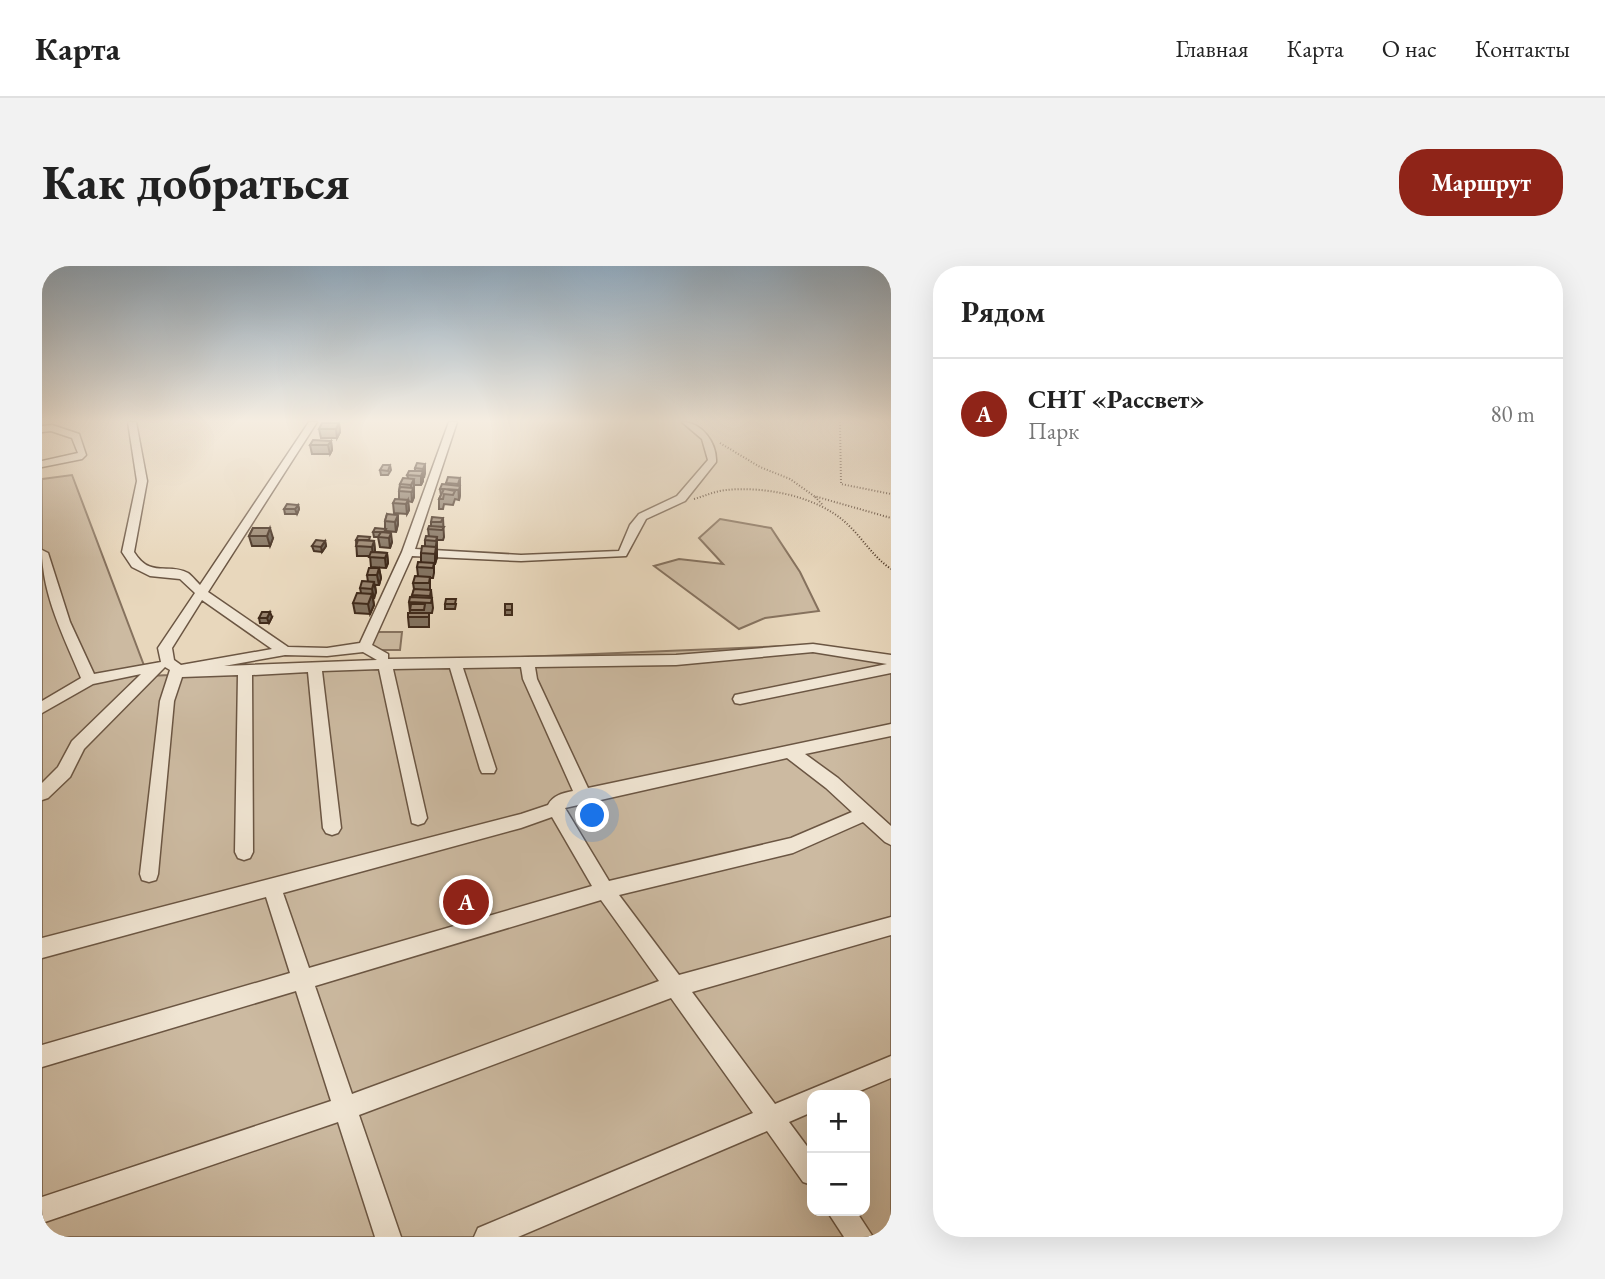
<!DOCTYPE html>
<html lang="ru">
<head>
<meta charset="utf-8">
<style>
	:root { --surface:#fff; --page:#f2f2f2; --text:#222; --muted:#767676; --line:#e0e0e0; --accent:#8f2418 }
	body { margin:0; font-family:"EB Garamond",serif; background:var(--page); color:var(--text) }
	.controls { position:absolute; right:21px; bottom:21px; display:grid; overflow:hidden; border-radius:14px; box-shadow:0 7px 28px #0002 }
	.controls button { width:63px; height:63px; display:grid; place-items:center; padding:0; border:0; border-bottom:2px solid var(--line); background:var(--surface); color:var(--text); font:35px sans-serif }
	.you { position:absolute; left:551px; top:550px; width:24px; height:24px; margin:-18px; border:5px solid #fff; border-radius:50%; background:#1a73e8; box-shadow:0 0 0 10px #1a73e833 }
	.badge { display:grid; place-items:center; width:46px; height:46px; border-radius:50%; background:var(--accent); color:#fff; font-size:23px; font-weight:700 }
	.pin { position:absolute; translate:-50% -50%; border:4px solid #fff; box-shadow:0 2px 7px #0006 }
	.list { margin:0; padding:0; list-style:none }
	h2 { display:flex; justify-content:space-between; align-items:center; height:91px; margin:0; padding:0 28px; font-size:30px }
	h2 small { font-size:23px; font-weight:400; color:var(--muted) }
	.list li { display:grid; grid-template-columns:46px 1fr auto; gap:21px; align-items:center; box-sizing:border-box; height:112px; padding:0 28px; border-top:2px solid var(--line) }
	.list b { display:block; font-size:26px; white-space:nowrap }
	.list p { margin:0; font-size:23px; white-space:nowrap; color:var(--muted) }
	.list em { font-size:23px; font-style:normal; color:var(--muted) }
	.map { position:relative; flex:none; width:849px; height:971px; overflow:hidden; border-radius:28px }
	header { display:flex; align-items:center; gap:42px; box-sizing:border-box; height:98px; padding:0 35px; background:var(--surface); border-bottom:2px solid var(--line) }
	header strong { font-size:33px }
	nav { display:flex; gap:38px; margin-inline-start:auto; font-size:24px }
	.intro { display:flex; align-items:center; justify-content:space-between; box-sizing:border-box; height:168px; padding:0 42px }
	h1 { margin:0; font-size:49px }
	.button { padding:18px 32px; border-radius:28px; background:var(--accent); color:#fff; font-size:24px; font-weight:700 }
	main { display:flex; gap:42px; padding:0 42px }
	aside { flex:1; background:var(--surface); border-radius:28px; box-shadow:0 7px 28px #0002 }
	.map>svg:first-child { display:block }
	.green { fill:#ccbaa1; stroke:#86725e; stroke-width:2; fill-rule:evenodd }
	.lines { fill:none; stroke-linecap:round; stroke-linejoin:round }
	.minor-casing { stroke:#6b5643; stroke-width:3 }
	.path { stroke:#412b1b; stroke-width:2; stroke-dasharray:1 2; stroke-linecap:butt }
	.minor { fill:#f0e5d3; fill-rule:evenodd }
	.wall { fill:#83725f; stroke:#412b1b; stroke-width:2 }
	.shaded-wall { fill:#6a5c4e; stroke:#412b1b; stroke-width:2 }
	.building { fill:#98846f; stroke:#412b1b; stroke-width:2 }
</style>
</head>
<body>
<header>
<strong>Карта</strong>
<nav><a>Главная</a><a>Карта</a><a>О нас</a><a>Контакты</a></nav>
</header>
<div class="intro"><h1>Как добраться</h1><a class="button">Маршрут</a></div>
<main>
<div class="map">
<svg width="849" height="971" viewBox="0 0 849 971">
	<rect width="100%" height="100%" fill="#e8d7bc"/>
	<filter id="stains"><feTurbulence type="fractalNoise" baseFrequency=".00286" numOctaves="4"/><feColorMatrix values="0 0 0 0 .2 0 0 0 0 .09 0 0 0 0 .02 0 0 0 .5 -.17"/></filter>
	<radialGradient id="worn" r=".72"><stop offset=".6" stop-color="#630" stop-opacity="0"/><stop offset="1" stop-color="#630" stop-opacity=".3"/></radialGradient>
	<g class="green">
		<path d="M 30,209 L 106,410 L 128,409 L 139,405 L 770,379 L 849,390 L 849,971 L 0,971 L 0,213 ZM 770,829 L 823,829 L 823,945 L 770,945 Z"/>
		<path d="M 678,253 L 729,262 L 758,306 L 777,345 L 723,352 L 697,363 L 612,300 L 637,293 L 681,298 L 657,272 Z"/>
		<path d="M 332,366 L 360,366 L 358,384 L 329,384 Z"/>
	</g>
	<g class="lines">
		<g class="minor-casing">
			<g id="minor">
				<path d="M 86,156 L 94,156 L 105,215 L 92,286 C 109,313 125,296 146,307 C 150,310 155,316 158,319 L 267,156 L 275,156 L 166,326 L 246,381 L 285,382 L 318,377 L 360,286 L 407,156 L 415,156 L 373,283 L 479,289 L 577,285 L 588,259 L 597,248 L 635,230 L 666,194 L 660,173 L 640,156 C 660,156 675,177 674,196 L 643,235 L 604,253 L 584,290 L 479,295 L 370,290 L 330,379 L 346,388 L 346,393 L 634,389 L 771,378 L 849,389 L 849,407 L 698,438 L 693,437 L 691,433 L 693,429 L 845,398 L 771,386 L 634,399 L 493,401 L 495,413 L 546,522 L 849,458 L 849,470 L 763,488 L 796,512 L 849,560 L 849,579 L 843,576 L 821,556 L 751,587 L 577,629 L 637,709 L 849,651 L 849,669 L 650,726 L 733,838 L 849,790 L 849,812 L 808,829 L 770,829 L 770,846 L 747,856 L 770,887 L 770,919 L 761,916 L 725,865 L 476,971 L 432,971 L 436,962 L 711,847 L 629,732 L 317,849 L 359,971 L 333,971 L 296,856 L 0,957 L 0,931 L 289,835 L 254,725 L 0,801 L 0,779 L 248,707 L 224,631 L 0,692 L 0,672 L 479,548 L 506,539 C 511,529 521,527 531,525 L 481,413 L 479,401 L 421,402 L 454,503 L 452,507 L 440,507 L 438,503 L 408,402 L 351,403 L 385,552 L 382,557 L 376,559 L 370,557 L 337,403 L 280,405 L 299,562 L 296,567 L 290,569 L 284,567 L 281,562 L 266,406 L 210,409 L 211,586 L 208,592 L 202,594 L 196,592 L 193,586 L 196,409 L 140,411 L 132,435 L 116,608 L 114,614 L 107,616 L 100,614 L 98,608 L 118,435 L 128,404 L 123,401 L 42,483 L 28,511 L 6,532 L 0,534 L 0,517 L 16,501 L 30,475 L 99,408 L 51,418 L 0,447 L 0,435 L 39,412 C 22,371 0,329 0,284 L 6,287 L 28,356 L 52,408 L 119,396 L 116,382 L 153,327 L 138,313 L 108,310 L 90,301 L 80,286 L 95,215 ZM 160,334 L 230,383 L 139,399 L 132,394 L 130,382 ZM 321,386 L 335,394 L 182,400 L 243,389 L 285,390 ZM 745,492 L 784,522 L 810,546 L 749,572 L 567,615 L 523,542 ZM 510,551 L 550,620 L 267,702 L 241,627 L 479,562 ZM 559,634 L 617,715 L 310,828 L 273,720 Z"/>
				<path d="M 10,159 L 37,168 L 44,189 L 40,193 L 0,201 L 0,195 L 36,187 L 30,172 L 9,165 L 0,166 L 0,160 Z"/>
				<path d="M 785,945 L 814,945 L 831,971 L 802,971 Z"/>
			</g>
		</g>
		<g class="path">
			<path d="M 798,156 L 799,218 L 849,228"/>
			<path d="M 678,177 L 718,201 L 748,213 L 772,230 L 849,252"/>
			<path d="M 773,231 L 781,239"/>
			<path d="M 652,233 C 663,230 673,225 684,224 C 722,220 774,230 803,256 C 820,271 830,290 849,303"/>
		</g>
		<use href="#minor" class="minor"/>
	</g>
	<g class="wall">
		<path d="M 297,157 L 298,166 L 295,172 L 279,172 L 277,163 Z"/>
		<path d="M 289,175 L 290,184 L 288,188 L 270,188 L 268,179 Z"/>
		<path d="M 383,198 L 383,207 L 381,212 L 381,215 L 379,219 L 372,219 L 372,231 L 370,236 L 366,235 L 367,244 L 365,248 L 352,247 L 351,237 L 357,233 L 357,225 L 358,218 L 366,212 L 365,209 L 373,205 L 373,202 Z"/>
		<path d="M 348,199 L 349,204 L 346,209 L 339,209 L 338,204 Z"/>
		<path d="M 418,212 L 418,229 L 417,234 L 413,233 L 411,239 L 402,238 L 401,243 L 397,243 L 397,233 L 399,229 L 398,223 L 404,218 L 404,217 Z"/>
		<path d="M 256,239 L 257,243 L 255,248 L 243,248 L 242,243 Z"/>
		<path d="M 345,248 L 356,258 L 354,266 L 344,265 L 350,276 L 348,282 L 338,281 L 336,271 L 332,271 L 331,266 L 343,263 L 343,255 Z"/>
		<path d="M 401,252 L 402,271 L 401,274 L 395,274 L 395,291 L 393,298 L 392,298 L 392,307 L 391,312 L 388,312 L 388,324 L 389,324 L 391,342 L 390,347 L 387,347 L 387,361 L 367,361 L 366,351 L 368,347 L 367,336 L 370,331 L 372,323 L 371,317 L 376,310 L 375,301 L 379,296 L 379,287 L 383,281 L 383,274 L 387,271 L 386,263 L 389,260 L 389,256 Z"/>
		<path d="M 211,262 L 231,272 L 228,280 L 210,280 L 207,270 Z"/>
		<path d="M 314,274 L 332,275 L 333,286 L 345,287 L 346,297 L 344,302 L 329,301 L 328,290 L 315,290 Z"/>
		<path d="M 283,275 L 284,280 L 280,286 L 272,285 L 270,280 Z"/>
		<path d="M 337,302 L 339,312 L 337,319 L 333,319 L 334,326 L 331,333 L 332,339 L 328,348 L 313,347 L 311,337 L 319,327 L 318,322 L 326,316 L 325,309 Z"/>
		<path d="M 403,338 L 414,338 L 413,343 L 403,343 Z"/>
		<rect x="463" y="338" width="7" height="11"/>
		<path d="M 230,351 L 227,357 L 218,357 L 217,352 Z"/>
	</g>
	<g class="shaded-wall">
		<path d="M 297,157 L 298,166 L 295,172 L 294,163 Z"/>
		<path d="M 289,175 L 290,184 L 288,188 L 286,179 Z"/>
		<path d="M 383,198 L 383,207 L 382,212 L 381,203 Z"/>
		<path d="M 381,205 L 381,215 L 379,219 L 379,210 Z"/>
		<path d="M 418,212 L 418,229 L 417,234 L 416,218 Z"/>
		<path d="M 372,213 L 372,231 L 370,236 L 369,219 Z"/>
		<path d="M 366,234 L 367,244 L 365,248 L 364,238 Z"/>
		<path d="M 256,239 L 257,243 L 255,248 L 253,243 Z"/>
		<path d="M 356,249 L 356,258 L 354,266 L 353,256 Z"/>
		<path d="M 228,262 L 231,272 L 228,280 L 225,270 Z"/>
		<path d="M 349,267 L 350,276 L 348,282 L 347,272 Z"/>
		<path d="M 395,271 L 395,291 L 393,298 L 393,288 Z"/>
		<path d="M 283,275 L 284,280 L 280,286 L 279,281 Z"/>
		<path d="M 332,275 L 333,285 L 331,291 L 330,281 Z"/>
		<path d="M 345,287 L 346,297 L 344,302 L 343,292 Z"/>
		<path d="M 337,302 L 339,312 L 337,319 L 335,309 Z"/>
		<path d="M 332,316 L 334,326 L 332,333 L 330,323 Z"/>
		<path d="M 330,328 L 332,339 L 328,348 L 326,338 Z"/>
		<path d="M 228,346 L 230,351 L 227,357 L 225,352 Z"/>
	</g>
	<g class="building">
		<path d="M 280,157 L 297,157 L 294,163 L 277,163 Z"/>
		<path d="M 271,174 L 289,175 L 286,179 L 268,179 Z"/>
		<path d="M 375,197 L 383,198 L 381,203 L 373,202 Z"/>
		<path d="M 341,199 L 348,199 L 346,205 L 338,204 Z"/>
		<path d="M 367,205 L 381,205 L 379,210 L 365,209 Z"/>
		<path d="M 406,211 L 418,212 L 416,218 L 404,217 Z"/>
		<path d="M 361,212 L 372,213 L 369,219 L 358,218 Z"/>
		<path d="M 400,218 L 418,220 L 417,224 L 403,223 L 413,225 L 411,229 L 402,228 L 401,233 L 397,233 L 402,223 L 398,223 Z"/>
		<path d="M 358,221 L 371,222 L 370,226 L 357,225 Z"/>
		<path d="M 353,233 L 366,234 L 364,238 L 351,237 Z"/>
		<path d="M 245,238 L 256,239 L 253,243 L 242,243 Z"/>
		<path d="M 345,248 L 356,249 L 353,256 L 343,255 Z"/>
		<path d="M 390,251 L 401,252 L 399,256 L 389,256 Z"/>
		<path d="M 387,260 L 402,261 L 400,264 L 386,263 Z"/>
		<path d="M 211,262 L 228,262 L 225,270 L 207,270 Z"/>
		<path d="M 333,262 L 344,263 L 342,266 L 331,266 Z"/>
		<path d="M 339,266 L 349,267 L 347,272 L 336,271 Z"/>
		<path d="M 316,270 L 328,271 L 327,274 L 314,274 Z"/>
		<path d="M 384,270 L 395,271 L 394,275 L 383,274 Z"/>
		<path d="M 274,274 L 283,275 L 279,281 L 270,280 Z"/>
		<path d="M 316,274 L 332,275 L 330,281 L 314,280 Z"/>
		<path d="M 380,280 L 394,281 L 393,288 L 379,287 Z"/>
		<path d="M 329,286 L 345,287 L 343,292 L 327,291 Z"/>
		<path d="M 376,296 L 392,297 L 391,302 L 375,301 Z"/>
		<path d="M 327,302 L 337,302 L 335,309 L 325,309 Z"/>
		<path d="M 373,310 L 388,311 L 387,317 L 371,317 Z"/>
		<path d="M 320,315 L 332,316 L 330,323 L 318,322 Z"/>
		<path d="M 372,323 L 389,324 L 388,330 L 370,329 Z"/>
		<path d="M 315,327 L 330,328 L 326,338 L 311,337 Z"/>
		<path d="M 368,331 L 390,332 L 389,337 L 367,336 Z"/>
		<path d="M 404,333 L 414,333 L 413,338 L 403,338 Z"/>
		<path d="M 369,338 L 383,338 L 382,344 L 368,344 Z"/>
		<rect x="463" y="338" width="7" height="6"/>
		<path d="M 220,346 L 228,346 L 225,352 L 217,352 Z"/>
		<rect x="366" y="347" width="21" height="4"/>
	</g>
	<linearGradient id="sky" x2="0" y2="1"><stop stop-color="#91abc0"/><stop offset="0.53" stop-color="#f5ede1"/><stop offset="1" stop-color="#f5ede1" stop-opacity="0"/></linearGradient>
	<rect width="849" height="292" fill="url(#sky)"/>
	<rect width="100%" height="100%" filter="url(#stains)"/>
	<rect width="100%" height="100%" fill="url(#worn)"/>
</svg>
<div class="controls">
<button>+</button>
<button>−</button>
</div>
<div class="you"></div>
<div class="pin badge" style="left:424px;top:636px">A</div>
</div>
<aside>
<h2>Рядом<small></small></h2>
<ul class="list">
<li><span class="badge">A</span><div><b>СНТ «Рассвет»</b><p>Парк</p></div><em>80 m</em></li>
</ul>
</aside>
</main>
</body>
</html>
